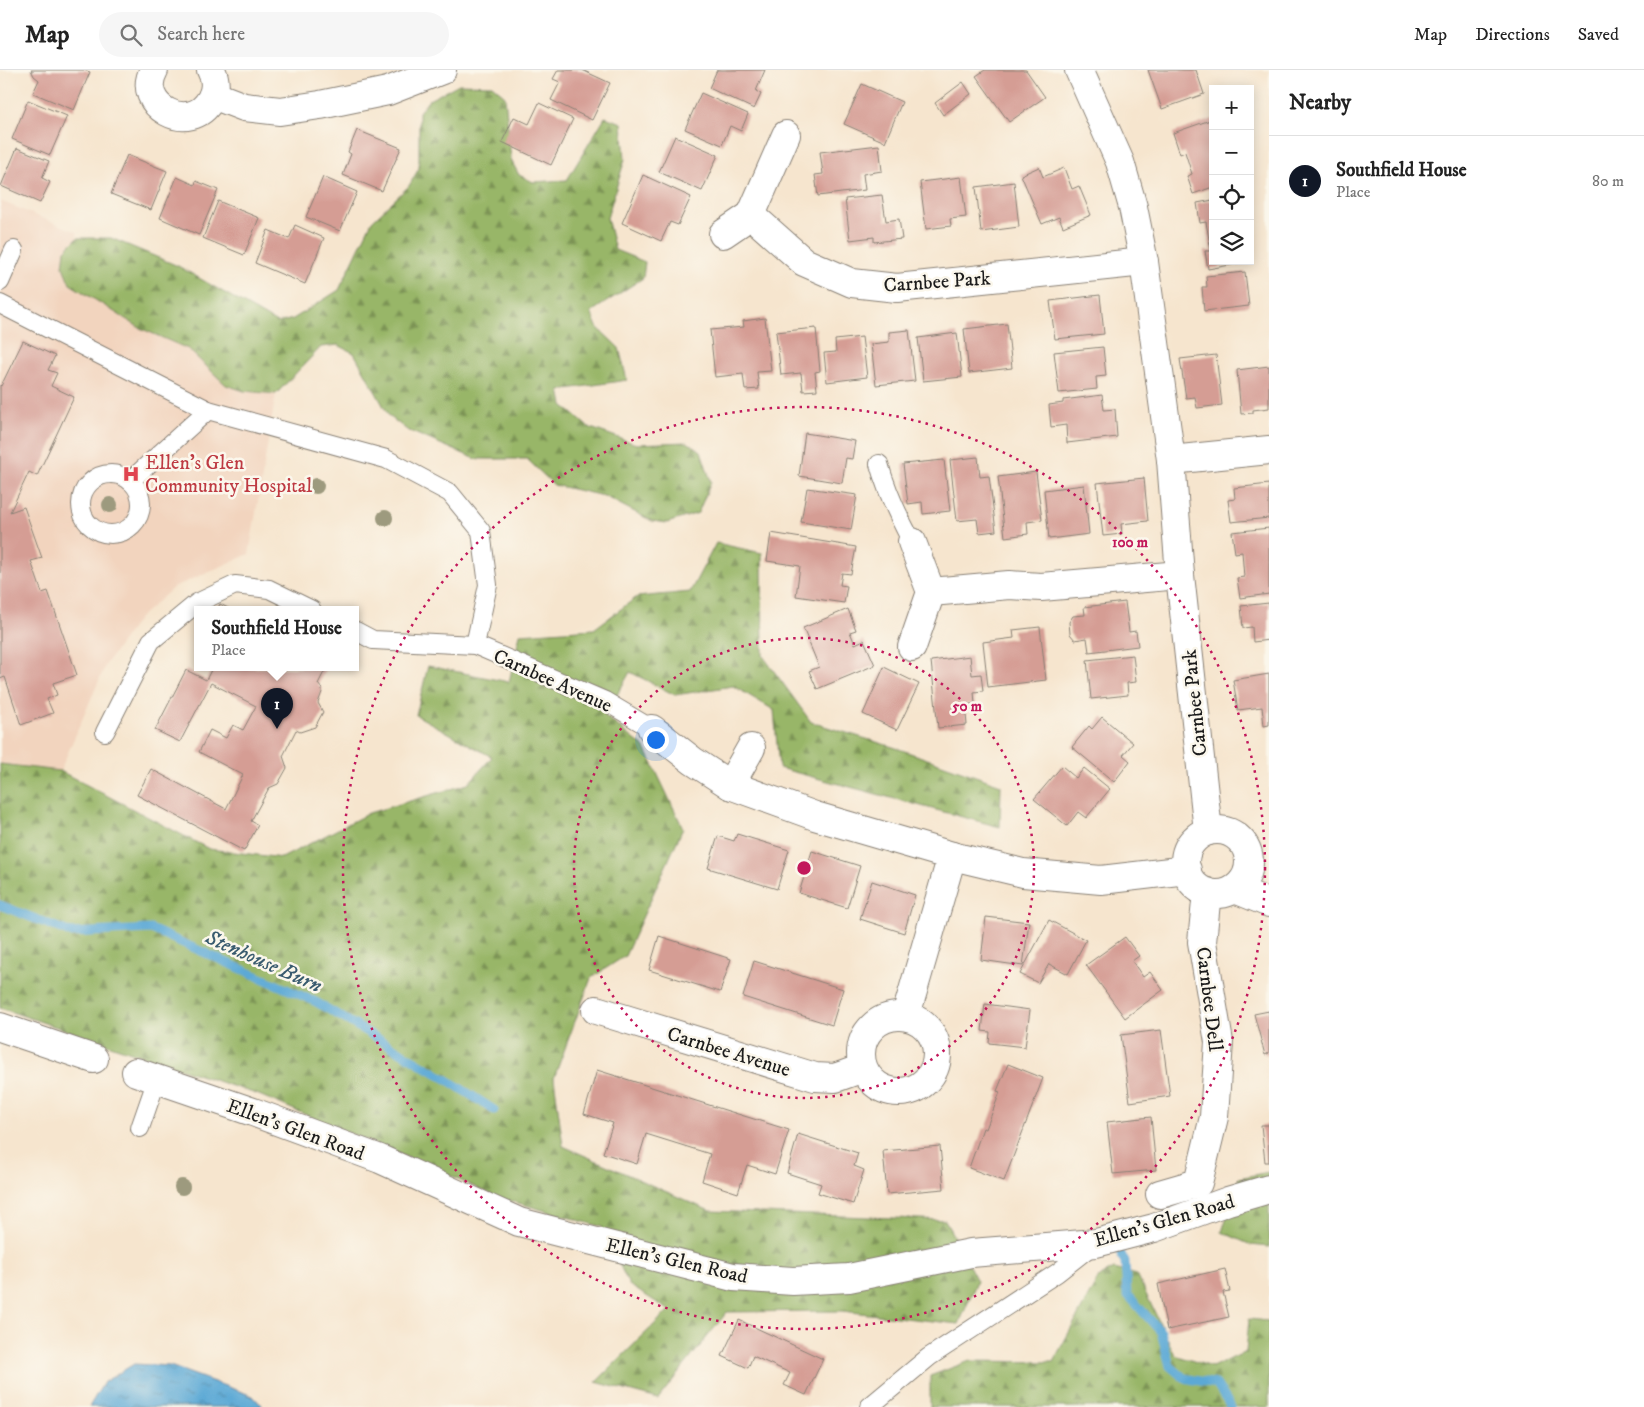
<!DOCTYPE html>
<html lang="en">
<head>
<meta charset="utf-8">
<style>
	:root { --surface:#fff; --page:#f6f6f6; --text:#222; --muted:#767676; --line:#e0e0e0; --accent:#111827 }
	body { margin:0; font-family:"IM FELL DW Pica",serif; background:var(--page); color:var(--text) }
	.controls { position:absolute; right:15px; top:15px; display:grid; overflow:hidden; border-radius:0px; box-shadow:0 2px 12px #0003 }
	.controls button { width:45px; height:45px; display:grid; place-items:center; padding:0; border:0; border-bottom:1px solid var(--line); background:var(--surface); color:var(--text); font:25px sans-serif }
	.you { position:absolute; left:655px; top:669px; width:18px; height:18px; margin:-12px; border:4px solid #fff; border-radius:50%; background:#1a73e8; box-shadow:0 0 0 8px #1a73e833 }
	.badge { display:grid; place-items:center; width:32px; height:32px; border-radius:50%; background:var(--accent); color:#fff; font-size:16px; font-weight:700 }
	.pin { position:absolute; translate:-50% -41px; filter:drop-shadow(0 1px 2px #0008) }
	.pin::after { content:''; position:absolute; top:26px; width:18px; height:15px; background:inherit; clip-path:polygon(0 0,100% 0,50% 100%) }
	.popup { position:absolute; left:194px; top:536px; width:165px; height:65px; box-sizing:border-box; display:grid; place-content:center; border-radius:0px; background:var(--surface); filter:drop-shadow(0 1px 4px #0005); font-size:16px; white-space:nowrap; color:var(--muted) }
	.popup b { font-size:19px; color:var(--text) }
	.popup::after { content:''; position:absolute; left:50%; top:100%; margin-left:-10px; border:10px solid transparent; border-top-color:var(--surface) }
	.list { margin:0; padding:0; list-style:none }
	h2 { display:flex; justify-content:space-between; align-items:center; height:65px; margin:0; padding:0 20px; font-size:21px }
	h2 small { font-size:16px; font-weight:400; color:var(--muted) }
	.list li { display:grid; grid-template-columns:32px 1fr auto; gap:15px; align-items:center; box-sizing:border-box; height:90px; padding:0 20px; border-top:1px solid var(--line) }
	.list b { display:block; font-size:19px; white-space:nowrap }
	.list p { margin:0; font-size:16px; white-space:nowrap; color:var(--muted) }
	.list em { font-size:16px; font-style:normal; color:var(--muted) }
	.icon { flex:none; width:28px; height:28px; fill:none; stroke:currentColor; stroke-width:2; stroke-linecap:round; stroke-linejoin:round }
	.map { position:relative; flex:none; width:1269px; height:1337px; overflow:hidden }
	header { display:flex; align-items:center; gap:30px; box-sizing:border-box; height:70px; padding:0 25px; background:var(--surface); border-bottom:1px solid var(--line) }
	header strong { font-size:24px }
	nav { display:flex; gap:28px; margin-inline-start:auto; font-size:18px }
	.search { width:350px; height:45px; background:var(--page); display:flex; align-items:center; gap:12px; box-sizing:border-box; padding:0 18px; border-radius:28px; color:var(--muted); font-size:19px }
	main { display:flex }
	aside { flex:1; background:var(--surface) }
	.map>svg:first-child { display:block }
	.built { fill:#f2d4be }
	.forest { fill:url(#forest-firs); stroke:#5a6942 }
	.water { fill:url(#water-ripples); stroke:#3c6278 }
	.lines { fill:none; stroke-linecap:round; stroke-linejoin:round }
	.stream { stroke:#5ca9d5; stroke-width:9 }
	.building { fill:#d59d94 }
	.lane-casing { stroke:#898075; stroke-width:20 }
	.street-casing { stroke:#898075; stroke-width:30 }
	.lane { stroke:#fff; stroke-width:18 }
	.street { stroke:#fff; stroke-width:28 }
	.tree { fill:#9d9a7e }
	.ring { fill:none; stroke:#c2185b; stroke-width:2.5; stroke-dasharray:2.5 5 }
	.labels { text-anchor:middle; stroke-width:5; stroke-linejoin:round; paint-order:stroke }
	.street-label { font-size:20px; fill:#1c1c1c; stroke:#fbf7ec }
	.health-label { font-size:20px; fill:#be3a42; stroke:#fbf7ec; text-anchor:start }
	.water-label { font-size:21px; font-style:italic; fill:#395b6f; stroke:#fbf7ec }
	.centre { fill:#c2185b; stroke:#fbf7ec; stroke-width:2.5 }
	.ring-label { font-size:15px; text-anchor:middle; font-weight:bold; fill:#c2185b; stroke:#fbf7ec; stroke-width:5; stroke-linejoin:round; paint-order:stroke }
</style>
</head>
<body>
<header>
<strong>Map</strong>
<div class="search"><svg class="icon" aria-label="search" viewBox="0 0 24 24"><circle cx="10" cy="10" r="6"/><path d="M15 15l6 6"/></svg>Search here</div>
<nav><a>Map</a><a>Directions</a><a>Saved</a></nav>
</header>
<main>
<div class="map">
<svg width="1269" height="1337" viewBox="0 0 1269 1337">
	<defs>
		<pattern id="forest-firs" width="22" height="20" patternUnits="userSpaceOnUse" patternTransform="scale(1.25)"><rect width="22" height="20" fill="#98b668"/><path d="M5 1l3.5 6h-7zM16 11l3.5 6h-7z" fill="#7b9355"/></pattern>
		<pattern id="water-ripples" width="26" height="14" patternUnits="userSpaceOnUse" patternTransform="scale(1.25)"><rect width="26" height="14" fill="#5ca9d5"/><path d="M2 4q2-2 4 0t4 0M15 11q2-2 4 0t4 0" fill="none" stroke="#4b89ac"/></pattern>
	</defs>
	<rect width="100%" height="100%" fill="#fbf7ec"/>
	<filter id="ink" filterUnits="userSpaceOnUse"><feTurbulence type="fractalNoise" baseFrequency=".02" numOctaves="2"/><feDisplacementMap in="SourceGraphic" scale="10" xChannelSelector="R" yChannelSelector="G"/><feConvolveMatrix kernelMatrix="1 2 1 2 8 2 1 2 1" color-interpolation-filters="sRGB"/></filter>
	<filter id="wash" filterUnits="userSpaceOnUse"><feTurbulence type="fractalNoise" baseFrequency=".0096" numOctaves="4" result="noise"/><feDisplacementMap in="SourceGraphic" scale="20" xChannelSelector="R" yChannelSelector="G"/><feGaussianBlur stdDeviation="1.12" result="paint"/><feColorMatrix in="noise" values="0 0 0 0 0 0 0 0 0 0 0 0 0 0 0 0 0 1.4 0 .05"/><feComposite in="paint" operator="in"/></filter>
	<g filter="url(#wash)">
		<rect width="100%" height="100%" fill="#f6e5ce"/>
		<path class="built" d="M 0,131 L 77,162 L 77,168 L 65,180 L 140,258 L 188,279 L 226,315 L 244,321 L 276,324 L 249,484 L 174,517 L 139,548 L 106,594 L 60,701 L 0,694 Z"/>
		<g class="forest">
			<path d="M 459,14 L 492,15 L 505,26 L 511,90 L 519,105 L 533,112 L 567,110 L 605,47 L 622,53 L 625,89 L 607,148 L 615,180 L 645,192 L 643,208 L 591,242 L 597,257 L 619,278 L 627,310 L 560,320 L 563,335 L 588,357 L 636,374 L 687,372 L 701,381 L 711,412 L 698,443 L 667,453 L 652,451 L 604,426 L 554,415 L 527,389 L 476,389 L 407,360 L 389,346 L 354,283 L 338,275 L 321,277 L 276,324 L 244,321 L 226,315 L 188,279 L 140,258 L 70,214 L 63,197 L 65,180 L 77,168 L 111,168 L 178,196 L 277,253 L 293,249 L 339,220 L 372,151 L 409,116 L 419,98 L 419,42 L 429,30 Z"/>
			<path d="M 716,473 L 762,483 L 763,586 L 811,652 L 896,678 L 1001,715 L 1000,757 L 779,698 L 774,640 L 733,616 L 675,625 L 630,602 L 605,646 L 645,678 L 683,758 L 625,886 L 591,908 L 554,1008 L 563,1076 L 710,1141 L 945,1150 L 977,1211 L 959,1254 L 842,1241 L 727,1242 L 658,1329 L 596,1312 L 669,1240 L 629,1215 L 602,1157 L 494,1126 L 444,1103 L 259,1025 L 0,938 L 0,694 L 60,701 L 209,779 L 282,788 L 369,743 L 468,714 L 492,687 L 416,645 L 428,596 L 509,612 L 520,564 L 594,559 L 637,527 L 690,522 Z"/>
			<path d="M 1269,1102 L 1269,1177 L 1251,1175 L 1222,1162 L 1239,1108 Z"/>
			<path d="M 1114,1199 L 1137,1205 L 1175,1285 L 1212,1297 L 1246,1282 L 1249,1249 L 1269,1251 L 1269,1337 L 930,1337 L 930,1306 L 970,1291 L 1053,1292 L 1099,1207 Z"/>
		</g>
		<path class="water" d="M 134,1294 L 170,1296 L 253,1326 L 263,1337 L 89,1337 L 104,1312 Z"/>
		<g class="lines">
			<g class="stream">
				<path d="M 0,835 L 71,863 L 151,859 L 316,932 L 446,1009 L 494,1040"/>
				<path d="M 1119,1180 L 1125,1192 L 1127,1224 L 1161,1262 L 1170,1296 L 1184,1308 L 1216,1314 L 1231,1337"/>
			</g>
		</g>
		<g id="blocks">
			<g class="building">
				<path d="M 31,0 L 84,0 L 90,2 L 74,40 L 33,23 L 39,10 L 34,6 Z"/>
				<path d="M 558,0 L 582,0 L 610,13 L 592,50 L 551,30 L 560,12 L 553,9 Z"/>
				<path d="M 717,0 L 765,0 L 756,21 L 761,24 L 754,39 L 709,18 Z"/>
				<path d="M 985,0 L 1026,0 L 1045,27 L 1009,52 L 976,6 Z"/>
				<path d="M 1148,0 L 1196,0 L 1204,24 L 1162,39 Z"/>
				<path d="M 963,12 L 971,24 L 943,45 L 935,33 Z"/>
				<path d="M 862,14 L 902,32 L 885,72 L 844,54 Z"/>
				<path d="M 701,23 L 748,44 L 741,61 L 730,56 L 722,75 L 685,59 Z"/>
				<path d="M 28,30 L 67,46 L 50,85 L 12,69 Z"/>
				<path d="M 539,33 L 573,49 L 551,95 L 502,72 L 514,47 L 529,54 Z"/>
				<path d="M 1213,49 L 1213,117 L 1193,124 L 1187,106 L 1192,104 L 1185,82 L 1180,84 L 1173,63 Z"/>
				<path d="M 357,60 L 401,78 L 382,121 L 343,105 L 351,84 L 348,82 Z"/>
				<path d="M 675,66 L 718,85 L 702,121 L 659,102 Z"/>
				<path d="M 879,75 L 882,101 L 863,104 L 865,120 L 818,126 L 815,105 L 823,104 L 820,82 Z"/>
				<path d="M 17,78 L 49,91 L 42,108 L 50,112 L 40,133 L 1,116 Z"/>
				<path d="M 127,85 L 167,101 L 151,140 L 111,124 Z"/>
				<path d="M 1039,97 L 1043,107 L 1064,98 L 1072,119 L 1079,116 L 1091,145 L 1063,157 L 1059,147 L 1042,154 L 1021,105 Z"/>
				<path d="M 643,105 L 691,127 L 678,155 L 670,152 L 661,171 L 622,153 Z"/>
				<path d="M 177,107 L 195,115 L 196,111 L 218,120 L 199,165 L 160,148 Z"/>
				<path d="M 323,107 L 357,122 L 340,161 L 306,147 Z"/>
				<path d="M 961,107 L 966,147 L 950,149 L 951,156 L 926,159 L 920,112 Z"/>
				<path d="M 1014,112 L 1019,157 L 981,162 L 976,117 Z"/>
				<path d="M 882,125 L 886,151 L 899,149 L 902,169 L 874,172 L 874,167 L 850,170 L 845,129 Z"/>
				<path d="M 1213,130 L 1213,191 L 1247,192 L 1208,199 L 1205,181 L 1211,181 L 1206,152 L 1200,153 L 1197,133 Z"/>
				<path d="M 218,131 L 259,148 L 244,185 L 203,168 Z"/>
				<path d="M 295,155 L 324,168 L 305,214 L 255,193 L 268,160 L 289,169 Z"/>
				<path d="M 1245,202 L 1249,236 L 1204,241 L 1202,217 L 1207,217 L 1206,206 Z"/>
				<path d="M 1100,225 L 1104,264 L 1055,269 L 1050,231 Z"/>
				<path d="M 765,248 L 771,301 L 757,302 L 759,319 L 745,320 L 743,304 L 715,307 L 710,260 L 744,257 L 743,251 Z"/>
				<path d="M 1007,254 L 1012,298 L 969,303 L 964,259 Z"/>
				<path d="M 816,258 L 820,301 L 815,302 L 817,320 L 803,321 L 801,303 L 781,305 L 776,262 Z"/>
				<path d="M 909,260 L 915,311 L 876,315 L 871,274 L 889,272 L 889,262 Z"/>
				<path d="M 957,263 L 962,307 L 923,311 L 918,268 Z"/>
				<path d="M 862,267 L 867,307 L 827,312 L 824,283 L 836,282 L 835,270 Z"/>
				<path d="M 23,271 L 55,286 L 48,300 L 57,303 L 51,316 L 74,327 L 37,406 L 29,402 L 10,442 L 24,437 L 42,488 L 31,491 L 42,523 L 48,521 L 77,605 L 53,613 L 57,625 L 47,629 L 53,643 L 21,655 L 5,607 L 0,609 L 0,315 L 1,316 Z"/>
				<path d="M 1103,277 L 1106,306 L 1096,307 L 1097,319 L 1059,323 L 1054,282 Z"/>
				<path d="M 1216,285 L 1222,335 L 1197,338 L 1195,327 L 1186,328 L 1180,289 Z"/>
				<path d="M 1269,296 L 1269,338 L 1253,340 L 1253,343 L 1241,344 L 1237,300 Z"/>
				<path d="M 1102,325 L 1104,340 L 1115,339 L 1117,367 L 1067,373 L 1066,355 L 1051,357 L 1049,335 L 1063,333 L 1063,330 Z"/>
				<path d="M 805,363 L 855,371 L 852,389 L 846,388 L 842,413 L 799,406 Z"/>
				<path d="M 978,387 L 980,407 L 989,406 L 996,461 L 979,463 L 977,449 L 957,451 L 950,390 Z"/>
				<path d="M 944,390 L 950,441 L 923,444 L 922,432 L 908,434 L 903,394 Z"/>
				<path d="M 1036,402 L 1042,450 L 1027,452 L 1028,464 L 1005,467 L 998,407 Z"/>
				<path d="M 1144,408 L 1148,451 L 1121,454 L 1122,464 L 1103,466 L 1097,413 Z"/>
				<path d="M 1269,414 L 1269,448 L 1231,452 L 1228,430 L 1235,429 L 1234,418 Z"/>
				<path d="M 1084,415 L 1089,464 L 1049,469 L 1044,420 Z"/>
				<path d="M 807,418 L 857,425 L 851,460 L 801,452 Z"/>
				<path d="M 1269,458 L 1269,524 L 1240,528 L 1237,508 L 1244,507 L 1242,482 L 1235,483 L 1232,462 Z"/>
				<path d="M 771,463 L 856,477 L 851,504 L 842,503 L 840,515 L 847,516 L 844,533 L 796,526 L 800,496 L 767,491 Z"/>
				<path d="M 1125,532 L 1129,562 L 1136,561 L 1138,576 L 1089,582 L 1087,568 L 1075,570 L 1070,564 L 1069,552 L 1073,546 L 1085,545 L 1084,537 Z"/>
				<path d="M 1269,533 L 1269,570 L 1253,572 L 1252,557 L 1243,558 L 1241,536 Z"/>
				<path d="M 220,534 L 232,540 L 217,540 Z"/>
				<path d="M 848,539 L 856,560 L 850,562 L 855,574 L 864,570 L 875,595 L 817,619 L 809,601 L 819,597 L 803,558 Z"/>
				<path d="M 1040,557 L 1046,610 L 988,617 L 983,572 L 1014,568 L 1013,560 Z"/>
				<path d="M 1133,585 L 1136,612 L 1127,613 L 1128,625 L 1091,629 L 1087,590 Z"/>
				<path d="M 970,586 L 972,605 L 981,604 L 983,621 L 974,622 L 975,634 L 965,634 L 967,655 L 938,658 L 931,591 Z"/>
				<path d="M 884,597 L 919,614 L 897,660 L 863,644 Z"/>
				<path d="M 212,598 L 326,598 L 318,614 L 322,619 L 322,622 L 318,633 L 323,642 L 315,657 L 300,662 L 296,660 L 283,686 L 287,698 L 278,714 L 269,718 L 251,751 L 258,755 L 244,781 L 137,725 L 151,699 L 226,739 L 243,705 L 199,682 L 210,660 L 226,668 L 233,655 L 243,660 L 256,636 L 211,613 L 180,672 L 155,660 L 186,600 L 206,610 Z"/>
				<path d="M 1269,604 L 1269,655 L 1264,656 L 1262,637 L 1238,640 L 1233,610 Z"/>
				<path d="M 1102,647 L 1133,673 L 1123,685 L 1130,691 L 1114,712 L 1072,677 L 1089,656 L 1092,659 Z"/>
				<path d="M 1062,696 L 1076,708 L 1084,698 L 1110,719 L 1086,748 L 1078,742 L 1067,756 L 1034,729 Z"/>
				<path d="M 737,764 L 789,780 L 777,819 L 708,798 L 718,766 L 734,771 Z"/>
				<path d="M 812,781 L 860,796 L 847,838 L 799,823 Z"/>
				<path d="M 872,811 L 915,825 L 904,863 L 860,849 Z"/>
				<path d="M 986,847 L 1029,852 L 1023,896 L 981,890 Z"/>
				<path d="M 1049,850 L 1086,870 L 1068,904 L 1049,894 L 1038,913 L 1020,904 Z"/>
				<path d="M 659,866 L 731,889 L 720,922 L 649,900 Z"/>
				<path d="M 1125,867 L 1139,886 L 1132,891 L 1143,907 L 1150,902 L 1163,920 L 1125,948 L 1086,895 Z"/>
				<path d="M 754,891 L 843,919 L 832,955 L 743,927 Z"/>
				<path d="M 985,934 L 1030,940 L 1025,977 L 989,973 L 990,962 L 982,961 Z"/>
				<path d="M 1269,941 L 1269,983 L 1265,985 L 1254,944 Z"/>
				<path d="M 1161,960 L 1170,1026 L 1130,1032 L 1121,965 Z"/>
				<path d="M 1008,994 L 1043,1008 L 1004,1111 L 969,1098 L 983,1058 L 986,1059 L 1000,1022 L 997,1021 Z"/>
				<path d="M 597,1000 L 789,1060 L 775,1104 L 747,1095 L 738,1123 L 702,1111 L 710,1084 L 646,1064 L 637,1094 L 603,1083 L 613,1053 L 584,1044 Z"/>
				<path d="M 1151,1047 L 1156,1100 L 1113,1104 L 1107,1052 Z"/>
				<path d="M 1261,1055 L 1269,1055 L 1269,1092 L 1265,1092 Z"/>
				<path d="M 798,1064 L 858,1083 L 854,1096 L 864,1100 L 853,1134 L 818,1123 L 821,1114 L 787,1103 Z"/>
				<path d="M 940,1076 L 944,1119 L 887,1124 L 883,1081 Z"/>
				<path d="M 1225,1199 L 1230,1221 L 1223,1222 L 1229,1247 L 1167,1260 L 1158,1214 Z"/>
				<path d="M 739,1250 L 823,1289 L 806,1325 L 784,1315 L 790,1303 L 753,1286 L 748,1298 L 722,1286 Z"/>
			</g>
		</g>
	</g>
	<g filter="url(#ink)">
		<use href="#blocks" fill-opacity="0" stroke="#898075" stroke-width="1"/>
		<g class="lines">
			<g class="lane-casing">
				<g id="lane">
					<path d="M 0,212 L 14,180"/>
					<path d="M 0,234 L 208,340 L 386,389 L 450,423 L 481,461 L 488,515 L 475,575"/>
					<path d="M 879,394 C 887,422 898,446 912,472"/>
					<circle cx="111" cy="434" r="30"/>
					<path d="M 130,411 L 208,340"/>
					<path d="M 356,561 L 373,570 L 475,575 L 605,631 L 652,659"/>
					<path d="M 105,662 L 151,571 L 197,533 L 235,515 L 269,519 L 312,540"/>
					<path d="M 140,1058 L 157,1009"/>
					<path d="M 869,1337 L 929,1287 L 1057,1203 L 1094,1174"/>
				</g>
			</g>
			<g class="street-casing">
				<g id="street">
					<path d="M 154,0 C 134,35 190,67 211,29 C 216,20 216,9 211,0"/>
					<path d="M 1079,0 L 1120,92 L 1133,137 L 1144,192 L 1171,390 L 1180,505 L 1208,761"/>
					<path d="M 213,25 L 244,37 L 280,41 L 320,35 L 388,21 L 442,0"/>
					<path d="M 786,65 L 751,145 L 804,192 L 852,213 L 897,218 L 1144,192"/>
					<path d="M 723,164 L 751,145"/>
					<path d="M 1171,390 L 1269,380"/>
					<path d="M 912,472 L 931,522 L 912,577"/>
					<path d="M 931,522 L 1009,515 L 1041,517 L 1180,505"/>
					<path d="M 652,659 L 693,691 L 730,715 L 815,746 L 952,786 L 1023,803 L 1101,810 L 1187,800"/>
					<path d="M 730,715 L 751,678"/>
					<circle cx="1217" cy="792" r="32"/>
					<path d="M 1235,819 L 1269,833"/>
					<path d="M 596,940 L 815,1007 L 835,1008 L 863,998"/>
					<path d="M 906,945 L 952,786"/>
					<circle cx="899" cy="984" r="38"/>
					<path d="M 0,957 L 94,989"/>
					<path d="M 136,1002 L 253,1042 L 380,1089 L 519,1152 L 733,1207 L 793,1211 L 849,1208 L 971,1183 L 1096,1173 L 1154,1158 L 1228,1131 L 1269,1119"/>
					<path d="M 1160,1124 L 1198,1113 L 1214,1047 L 1219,972 L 1202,872 L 1207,822"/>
				</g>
			</g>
			<use href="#lane" class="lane"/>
			<use href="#street" class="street"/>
		</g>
		<g class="tree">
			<circle cx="316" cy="416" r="8"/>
			<circle cx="110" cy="435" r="8"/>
			<circle cx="385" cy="448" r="8"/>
			<circle cx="182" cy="1117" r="8"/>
		</g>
	</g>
	<g class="ring">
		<circle cx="804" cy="798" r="230"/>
		<circle cx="804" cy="798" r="461"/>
	</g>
	<defs>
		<g id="hospital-bare" transform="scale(1.35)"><path d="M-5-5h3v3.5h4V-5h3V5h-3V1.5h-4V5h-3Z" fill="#e0444e" stroke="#fbf7ec" stroke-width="2.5" paint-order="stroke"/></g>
	</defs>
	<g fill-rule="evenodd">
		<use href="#hospital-bare" x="131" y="404"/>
	</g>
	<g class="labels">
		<g class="street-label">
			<text transform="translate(937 211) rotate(-4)" y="7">Carnbee Park</text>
			<text transform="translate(553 610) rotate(24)" y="7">Carnbee Avenue</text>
			<text transform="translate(1194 633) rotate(-96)" y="7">Carnbee Park</text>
			<text transform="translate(1210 929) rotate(83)" y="7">Carnbee Dell</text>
			<text transform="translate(729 981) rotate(17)" y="7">Carnbee Avenue</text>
			<text transform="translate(296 1059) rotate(20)" y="7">Ellen's Glen Road</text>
			<text transform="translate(1164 1150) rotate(-16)" y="7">Ellen's Glen Road</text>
			<text transform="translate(677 1190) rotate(13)" y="7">Ellen's Glen Road</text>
		</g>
		<g class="health-label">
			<text x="145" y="399">Ellen's Glen<tspan x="145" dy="23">Community Hospital</tspan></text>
		</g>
		<g class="water-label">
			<text transform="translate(264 891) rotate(24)" y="7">Stenhouse Burn</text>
		</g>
	</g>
	<circle cx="804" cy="798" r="8" class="centre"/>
	<g class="ring-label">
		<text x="1130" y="477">100 m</text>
		<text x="967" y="641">50 m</text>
	</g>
</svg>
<div class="controls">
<button>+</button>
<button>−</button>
<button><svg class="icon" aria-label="locate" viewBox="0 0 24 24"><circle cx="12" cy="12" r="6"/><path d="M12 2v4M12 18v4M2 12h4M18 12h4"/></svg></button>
<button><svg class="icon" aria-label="layers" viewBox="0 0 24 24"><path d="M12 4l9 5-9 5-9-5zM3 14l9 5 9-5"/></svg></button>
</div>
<div class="you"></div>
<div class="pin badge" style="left:277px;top:659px">1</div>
<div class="popup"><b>Southfield House</b>Place</div>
</div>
<aside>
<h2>Nearby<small></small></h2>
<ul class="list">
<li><span class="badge">1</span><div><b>Southfield House</b><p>Place</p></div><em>80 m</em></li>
</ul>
</aside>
</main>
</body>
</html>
